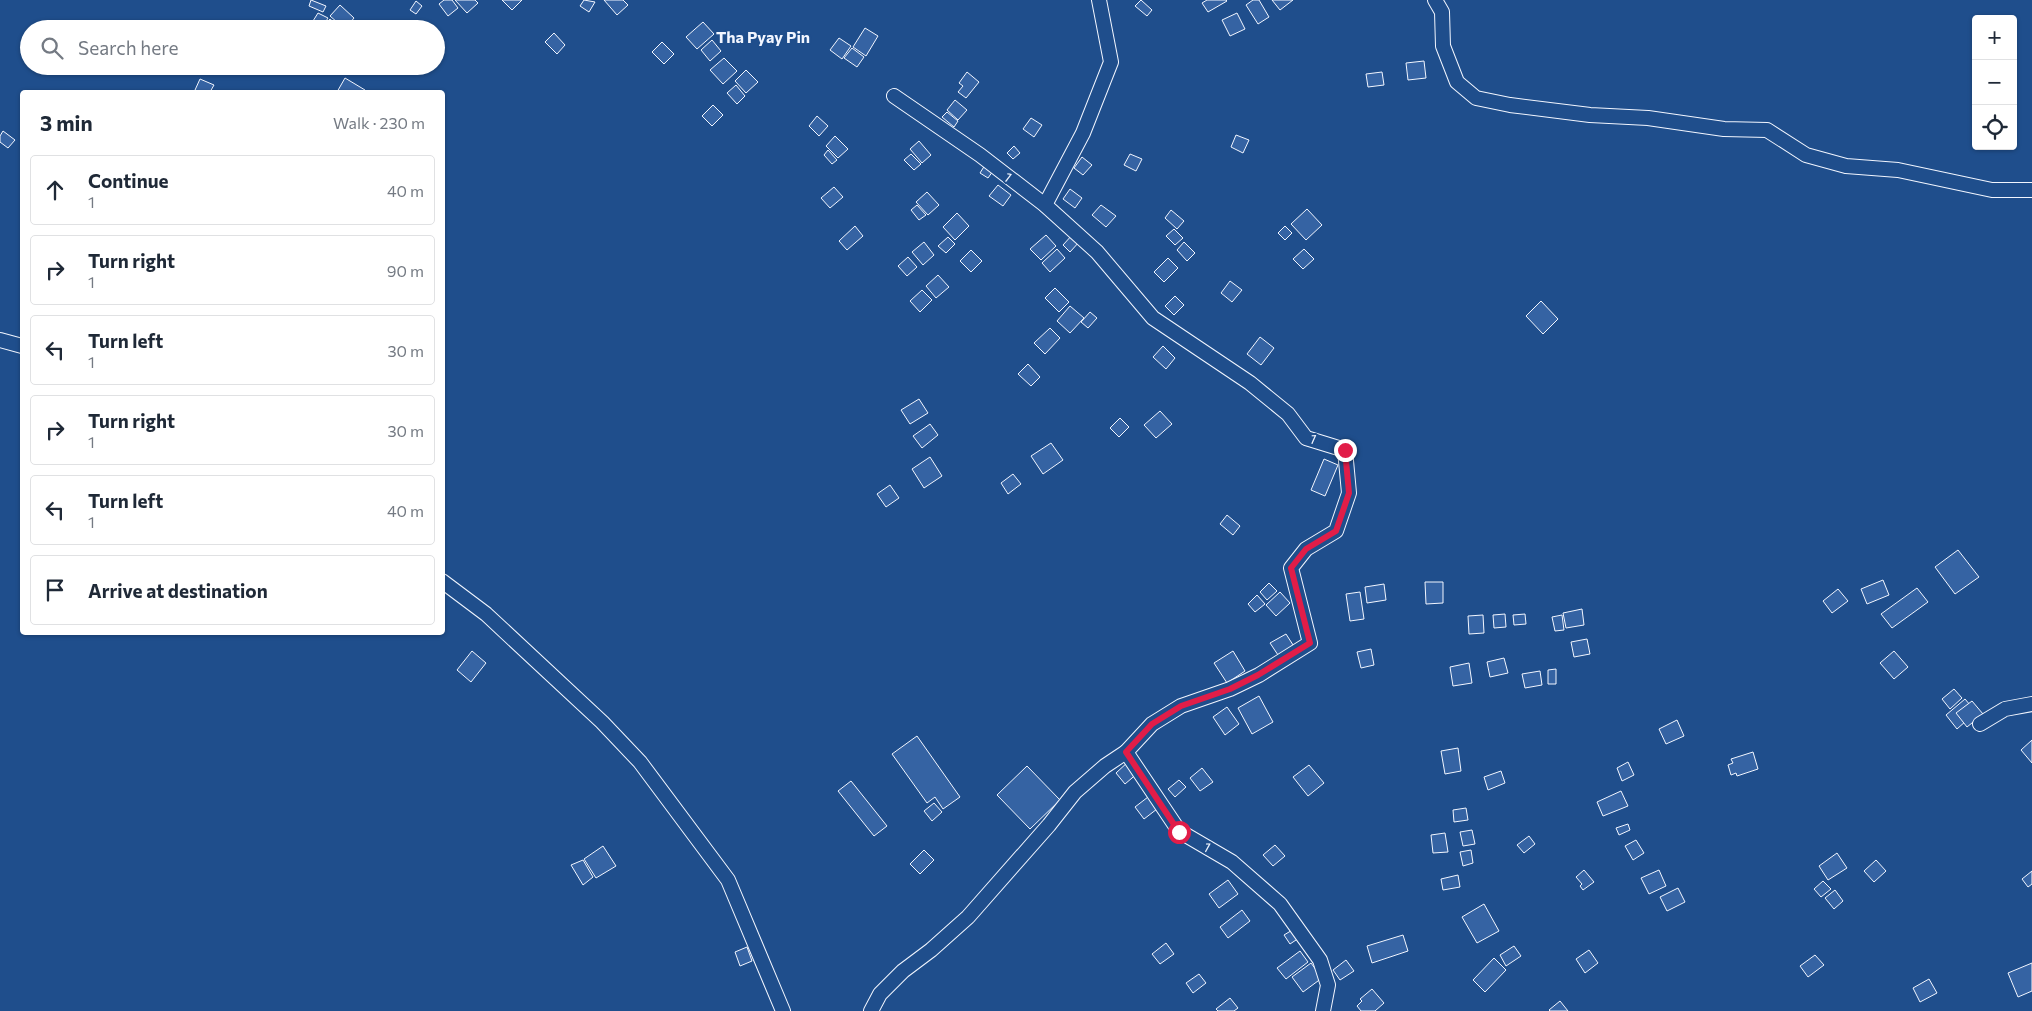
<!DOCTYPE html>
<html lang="en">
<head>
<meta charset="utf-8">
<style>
	:root { --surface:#fff; --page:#f2f2f3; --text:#1f2937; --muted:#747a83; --line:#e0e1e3 }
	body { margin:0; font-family:Commissioner,sans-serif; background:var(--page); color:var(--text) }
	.controls { position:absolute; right:15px; top:15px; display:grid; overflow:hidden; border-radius:5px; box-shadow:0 1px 4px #0004 }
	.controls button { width:45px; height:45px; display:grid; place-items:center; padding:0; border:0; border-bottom:1px solid var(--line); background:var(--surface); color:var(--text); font:25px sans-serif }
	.stop { position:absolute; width:15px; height:15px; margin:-11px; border:4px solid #e11d48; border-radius:50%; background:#fff }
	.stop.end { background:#e11d48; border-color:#fff; box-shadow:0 1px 5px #0008 }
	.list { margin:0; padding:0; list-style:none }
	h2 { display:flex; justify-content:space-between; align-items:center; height:65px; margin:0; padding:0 20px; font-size:21px }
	h2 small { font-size:16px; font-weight:400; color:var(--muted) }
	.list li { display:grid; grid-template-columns:32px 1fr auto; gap:15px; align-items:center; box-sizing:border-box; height:70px; margin:0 10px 10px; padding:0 10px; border:1px solid var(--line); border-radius:5px }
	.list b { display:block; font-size:19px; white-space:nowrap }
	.list p { margin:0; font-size:16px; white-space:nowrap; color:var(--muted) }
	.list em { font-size:16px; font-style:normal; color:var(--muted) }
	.icon { flex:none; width:28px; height:28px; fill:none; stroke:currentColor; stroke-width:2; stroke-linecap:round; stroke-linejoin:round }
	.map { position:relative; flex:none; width:2032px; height:1011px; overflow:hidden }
	.search { position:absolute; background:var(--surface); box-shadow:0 1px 4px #0004; left:20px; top:20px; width:425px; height:55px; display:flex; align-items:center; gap:12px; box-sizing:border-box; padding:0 18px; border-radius:28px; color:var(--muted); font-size:19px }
	.panel { position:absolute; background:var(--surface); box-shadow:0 1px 4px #0004; left:20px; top:90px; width:425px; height:545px; border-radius:5px }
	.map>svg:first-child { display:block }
	.building { fill:#3563a3; stroke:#f2f6ff }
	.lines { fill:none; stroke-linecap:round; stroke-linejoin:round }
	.minor-casing { stroke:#f2f6ff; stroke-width:16 }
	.minor { stroke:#1f4e8c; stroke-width:14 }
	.route { stroke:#e11d48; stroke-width:6 }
	.labels { text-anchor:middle; stroke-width:4; stroke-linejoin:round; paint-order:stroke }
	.street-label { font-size:14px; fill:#f2f6ff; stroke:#1f4e8c }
	.quarter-label { font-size:16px; font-weight:bold; fill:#f2f6ff; stroke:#1f4e8c }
</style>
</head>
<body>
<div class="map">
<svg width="2032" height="1011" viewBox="0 0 2032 1011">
	<rect width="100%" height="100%" fill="#1f4e8c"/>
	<g class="building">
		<path d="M 311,0 L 326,6 L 323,12 L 309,6 Z"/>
		<path d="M 444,0 L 452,0 L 458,8 L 448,16 L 439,4 Z"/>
		<path d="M 455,0 L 475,0 L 478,3 L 467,13 Z"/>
		<path d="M 502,0 L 522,0 L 512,10 Z"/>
		<path d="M 584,0 L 595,2 L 589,12 L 580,6 Z"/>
		<path d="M 604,0 L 623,0 L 628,5 L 617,15 Z"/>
		<path d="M 1141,0 L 1152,10 L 1147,16 L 1135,6 Z"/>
		<path d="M 1207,0 L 1226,0 L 1227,1 L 1208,12 L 1202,3 Z"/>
		<path d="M 1253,0 L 1259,0 L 1269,17 L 1258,24 L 1246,5 Z"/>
		<path d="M 1272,0 L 1293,0 L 1280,10 Z"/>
		<path d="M 416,1 L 422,6 L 416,14 L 410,10 Z"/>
		<path d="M 340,5 L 354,18 L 345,29 L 330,16 Z"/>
		<path d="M 318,13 L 328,18 L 323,26 L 313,21 Z"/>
		<path d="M 1237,13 L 1245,29 L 1230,36 L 1222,20 Z"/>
		<path d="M 330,19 L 336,24 L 332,29 L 324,29 L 322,27 Z"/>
		<path d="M 703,22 L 714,34 L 697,49 L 686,37 Z"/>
		<path d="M 865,28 L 878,36 L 866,56 L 853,47 Z"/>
		<path d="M 554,33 L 565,45 L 557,54 L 545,42 Z"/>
		<path d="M 839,38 L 851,46 L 842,59 L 830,50 Z"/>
		<path d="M 712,40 L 721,51 L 710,61 L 701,50 Z"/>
		<path d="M 662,42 L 674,54 L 664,64 L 652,52 Z"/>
		<path d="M 852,48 L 864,57 L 857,67 L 844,58 Z"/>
		<path d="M 724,58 L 737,71 L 723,84 L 710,70 Z"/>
		<path d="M 1424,61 L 1426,78 L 1408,80 L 1406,63 Z"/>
		<path d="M 746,70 L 758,82 L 746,93 L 735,81 Z"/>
		<path d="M 967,72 L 979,82 L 966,98 L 958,92 L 963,86 L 959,83 Z"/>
		<path d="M 1382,72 L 1384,85 L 1368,87 L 1366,74 Z"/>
		<path d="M 345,78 L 365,90 L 363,92 L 337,92 Z"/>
		<path d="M 200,79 L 214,85 L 210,92 L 200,92 L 195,90 Z"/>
		<path d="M 736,85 L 745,96 L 737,104 L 727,93 Z"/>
		<path d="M 955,100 L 967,110 L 958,120 L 947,110 Z"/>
		<path d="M 713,105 L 723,115 L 712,126 L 702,116 Z"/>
		<path d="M 947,112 L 958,121 L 954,127 L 942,117 Z"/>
		<path d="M 817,116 L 828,126 L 819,136 L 809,126 Z"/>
		<path d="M 1031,118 L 1042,125 L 1034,137 L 1023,129 Z"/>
		<path d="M 3,131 L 15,140 L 8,148 L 0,142 L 0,136 Z"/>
		<path d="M 1236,135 L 1249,140 L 1243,153 L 1231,147 Z"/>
		<path d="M 835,136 L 848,149 L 838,158 L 826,146 Z"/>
		<path d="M 919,141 L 931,155 L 922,163 L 910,149 Z"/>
		<path d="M 1014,146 L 1020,153 L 1013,159 L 1007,153 Z"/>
		<path d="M 828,150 L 837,160 L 832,164 L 824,155 Z"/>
		<path d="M 911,154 L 921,164 L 914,170 L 904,160 Z"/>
		<path d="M 1130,154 L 1142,159 L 1136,171 L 1124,165 Z"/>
		<path d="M 1082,157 L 1092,165 L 1083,175 L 1074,168 Z"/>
		<path d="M 985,165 L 993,171 L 988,178 L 980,173 Z"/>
		<path d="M 998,185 L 1011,195 L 1003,206 L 989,196 Z"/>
		<path d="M 834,187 L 843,197 L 830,208 L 821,198 Z"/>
		<path d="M 1070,189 L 1082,198 L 1075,208 L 1063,199 Z"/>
		<path d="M 927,192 L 939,205 L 928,215 L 916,202 Z"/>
		<path d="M 917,205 L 926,215 L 919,220 L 911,210 Z"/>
		<path d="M 1101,205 L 1116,216 L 1106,227 L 1092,215 Z"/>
		<path d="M 1307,209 L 1322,225 L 1306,240 L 1291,224 Z"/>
		<path d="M 1171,210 L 1184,221 L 1177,229 L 1165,218 Z"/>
		<path d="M 957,213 L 969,226 L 955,240 L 943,227 Z"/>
		<path d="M 855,226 L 863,236 L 847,250 L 839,241 Z"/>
		<path d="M 1285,226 L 1292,233 L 1285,240 L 1278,233 Z"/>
		<path d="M 1174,229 L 1183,238 L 1175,245 L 1166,236 Z"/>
		<path d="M 1073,234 L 1080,241 L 1070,252 L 1063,245 Z"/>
		<path d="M 1046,235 L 1056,246 L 1041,260 L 1030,249 Z"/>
		<path d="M 948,237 L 955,244 L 946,253 L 938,246 Z"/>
		<path d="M 924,242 L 934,255 L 923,265 L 912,252 Z"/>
		<path d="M 1184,242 L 1195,253 L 1187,261 L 1177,250 Z"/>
		<path d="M 1057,249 L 1065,258 L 1050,272 L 1042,263 Z"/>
		<path d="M 1304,249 L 1314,259 L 1303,269 L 1293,259 Z"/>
		<path d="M 971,250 L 982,261 L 971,272 L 960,261 Z"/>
		<path d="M 908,257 L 917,267 L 907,276 L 898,266 Z"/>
		<path d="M 1168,258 L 1178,268 L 1164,282 L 1154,272 Z"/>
		<path d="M 938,275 L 949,287 L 936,298 L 926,286 Z"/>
		<path d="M 1230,281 L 1242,290 L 1232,302 L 1221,293 Z"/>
		<path d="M 1055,288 L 1069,302 L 1059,312 L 1045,298 Z"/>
		<path d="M 922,290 L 932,300 L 920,312 L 910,301 Z"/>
		<path d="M 1175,296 L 1184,305 L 1174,315 L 1165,306 Z"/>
		<path d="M 1541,301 L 1558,319 L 1543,334 L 1526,316 Z"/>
		<path d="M 1070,306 L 1084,318 L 1070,333 L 1057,321 Z"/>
		<path d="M 1090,312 L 1097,318 L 1088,328 L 1081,322 Z"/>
		<path d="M 1050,328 L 1060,338 L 1045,354 L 1034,343 Z"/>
		<path d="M 1260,337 L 1274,348 L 1261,365 L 1247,354 Z"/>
		<path d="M 1163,346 L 1175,358 L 1166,369 L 1153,357 Z"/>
		<path d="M 1028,364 L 1040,377 L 1031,386 L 1018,374 Z"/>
		<path d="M 919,399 L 928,413 L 910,424 L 901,410 Z"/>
		<path d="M 1160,411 L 1172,424 L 1156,438 L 1144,425 Z"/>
		<path d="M 1120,418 L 1129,427 L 1119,437 L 1110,428 Z"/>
		<path d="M 930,424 L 938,435 L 922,448 L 913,436 Z"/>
		<path d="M 1051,443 L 1063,460 L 1043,474 L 1031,456 Z"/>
		<path d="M 930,457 L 942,476 L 924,488 L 912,469 Z"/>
		<path d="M 1324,459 L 1338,465 L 1325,496 L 1311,490 Z"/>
		<path d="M 1013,474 L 1021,484 L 1008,494 L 1001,483 Z"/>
		<path d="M 890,485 L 899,498 L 886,507 L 877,494 Z"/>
		<path d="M 1227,515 L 1240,526 L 1233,535 L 1220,524 Z"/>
		<path d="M 1958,550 L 1979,577 L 1955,594 L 1935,567 Z"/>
		<path d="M 1883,580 L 1889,595 L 1867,604 L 1861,589 Z"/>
		<path d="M 1425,582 L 1443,582 L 1443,603 L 1426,604 Z"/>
		<path d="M 1269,583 L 1277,591 L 1267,600 L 1260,592 Z"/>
		<path d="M 1384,584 L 1386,600 L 1367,603 L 1365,587 Z"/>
		<path d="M 1917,588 L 1928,602 L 1892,628 L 1881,614 Z"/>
		<path d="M 1838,589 L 1848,601 L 1832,613 L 1823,601 Z"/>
		<path d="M 1280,592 L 1290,603 L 1276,616 L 1266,605 Z"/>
		<path d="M 1360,592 L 1364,619 L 1350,621 L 1346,594 Z"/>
		<path d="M 1257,595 L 1265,604 L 1255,612 L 1248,604 Z"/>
		<path d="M 1582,609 L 1584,625 L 1566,628 L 1563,613 Z"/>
		<path d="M 1505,614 L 1506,627 L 1494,628 L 1493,615 Z"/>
		<path d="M 1525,614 L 1526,624 L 1514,625 L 1513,615 Z"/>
		<path d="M 1483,615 L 1484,633 L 1469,634 L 1468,616 Z"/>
		<path d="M 1562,615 L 1564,630 L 1555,631 L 1552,617 Z"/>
		<path d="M 1286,634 L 1295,648 L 1280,658 L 1270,643 Z"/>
		<path d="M 1587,639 L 1590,654 L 1574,657 L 1571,642 Z"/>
		<path d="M 1371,649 L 1374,665 L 1361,668 L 1357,652 Z"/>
		<path d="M 472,651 L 486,663 L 471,682 L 457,670 Z"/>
		<path d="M 1233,651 L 1245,671 L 1227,683 L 1214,663 Z"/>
		<path d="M 1894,651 L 1908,667 L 1894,679 L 1880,663 Z"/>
		<path d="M 1504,658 L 1508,673 L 1490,677 L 1487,662 Z"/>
		<path d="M 1469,663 L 1472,683 L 1453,686 L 1450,667 Z"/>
		<path d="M 1556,669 L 1556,684 L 1548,684 L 1548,670 Z"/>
		<path d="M 1540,671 L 1542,685 L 1525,688 L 1522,674 Z"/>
		<path d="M 1954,689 L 1962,698 L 1950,709 L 1942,699 Z"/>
		<path d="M 1259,696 L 1273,722 L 1252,734 L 1238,708 Z"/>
		<path d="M 1965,699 L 1976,712 L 1957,729 L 1946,715 Z"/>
		<path d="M 1972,701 L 1983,714 L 1967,727 L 1956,713 Z"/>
		<path d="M 1227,707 L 1239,724 L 1225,735 L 1213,717 Z"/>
		<path d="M 1677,720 L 1684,736 L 1666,744 L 1659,729 Z"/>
		<path d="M 917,736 L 960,797 L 943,809 L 935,797 L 927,803 L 892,754 Z"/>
		<path d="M 2032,740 L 2032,763 L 2021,750 Z"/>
		<path d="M 1458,748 L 1461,771 L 1445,774 L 1441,751 Z"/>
		<path d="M 1753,752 L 1758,769 L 1737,776 L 1736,773 L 1731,775 L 1728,765 L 1733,763 L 1731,759 Z"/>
		<path d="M 1129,761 L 1139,772 L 1125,784 L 1116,773 Z"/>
		<path d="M 1628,762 L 1634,775 L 1622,781 L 1617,768 Z"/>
		<path d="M 1309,765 L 1324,783 L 1308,796 L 1293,777 Z"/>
		<path d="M 1027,766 L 1060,800 L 1030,829 L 997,795 Z"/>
		<path d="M 1202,768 L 1213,782 L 1200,791 L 1190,778 Z"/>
		<path d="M 1501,771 L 1505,783 L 1488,790 L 1484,777 Z"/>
		<path d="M 1179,780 L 1186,787 L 1175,797 L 1168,789 Z"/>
		<path d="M 851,781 L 887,826 L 874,836 L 838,791 Z"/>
		<path d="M 1621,791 L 1628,806 L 1603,816 L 1597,802 Z"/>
		<path d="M 1148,797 L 1157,809 L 1144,819 L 1135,807 Z"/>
		<path d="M 934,803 L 942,812 L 932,821 L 924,811 Z"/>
		<path d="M 1466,808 L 1468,820 L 1454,822 L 1453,810 Z"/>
		<path d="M 1628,824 L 1630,830 L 1619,835 L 1616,828 Z"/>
		<path d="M 1472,830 L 1475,844 L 1463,846 L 1460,832 Z"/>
		<path d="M 1445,833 L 1448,852 L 1433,853 L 1431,835 Z"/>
		<path d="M 1529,836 L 1535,844 L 1524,853 L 1517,845 Z"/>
		<path d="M 1636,840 L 1644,853 L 1633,860 L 1625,846 Z"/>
		<path d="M 1275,845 L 1285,856 L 1273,866 L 1263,855 Z"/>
		<path d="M 603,846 L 616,866 L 596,878 L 584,859 Z"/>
		<path d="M 924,850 L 934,860 L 920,874 L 910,864 Z"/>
		<path d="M 1471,850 L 1473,863 L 1463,866 L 1460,852 Z"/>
		<path d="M 1837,853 L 1847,868 L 1828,880 L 1819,866 Z"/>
		<path d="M 583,860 L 593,877 L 583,885 L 571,865 Z"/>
		<path d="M 1876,860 L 1886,871 L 1874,882 L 1864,871 Z"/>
		<path d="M 1584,870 L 1594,882 L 1583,890 L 1580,886 L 1582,884 L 1576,877 Z"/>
		<path d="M 1659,870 L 1666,886 L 1649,894 L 1641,878 Z"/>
		<path d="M 2032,871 L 2032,884 L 2028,887 L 2022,879 Z"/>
		<path d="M 1458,875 L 1460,887 L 1443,890 L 1441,879 Z"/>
		<path d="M 1228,880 L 1238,894 L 1219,908 L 1209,894 Z"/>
		<path d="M 1823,881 L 1831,889 L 1821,897 L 1814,889 Z"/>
		<path d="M 1678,888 L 1685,902 L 1667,911 L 1660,897 Z"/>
		<path d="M 1835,890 L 1843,901 L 1834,909 L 1825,898 Z"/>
		<path d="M 1484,904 L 1499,931 L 1477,943 L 1462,917 Z"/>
		<path d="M 1242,910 L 1250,921 L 1228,938 L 1220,927 Z"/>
		<path d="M 1294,929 L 1299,938 L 1290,944 L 1284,935 Z"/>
		<path d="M 1403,935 L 1408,951 L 1372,963 L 1367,946 Z"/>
		<path d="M 1166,943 L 1174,954 L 1160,964 L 1152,954 Z"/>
		<path d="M 1514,946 L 1521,956 L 1506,966 L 1500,955 Z"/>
		<path d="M 747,947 L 752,961 L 740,966 L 735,952 Z"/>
		<path d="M 1589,950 L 1598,963 L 1585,973 L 1576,959 Z"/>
		<path d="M 1300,951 L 1308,962 L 1286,979 L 1277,968 Z"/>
		<path d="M 1815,955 L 1824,965 L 1808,977 L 1800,966 Z"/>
		<path d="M 1494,958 L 1506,970 L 1485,992 L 1473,980 Z"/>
		<path d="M 1346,960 L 1354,971 L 1340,980 L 1333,970 Z"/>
		<path d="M 1311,963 L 1322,978 L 1303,992 L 1292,977 Z"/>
		<path d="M 2032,963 L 2032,991 L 2018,997 L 2008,973 Z"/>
		<path d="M 1199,974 L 1206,983 L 1193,993 L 1186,983 Z"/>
		<path d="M 1929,979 L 1937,993 L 1920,1002 L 1913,988 Z"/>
		<path d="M 1372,989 L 1384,1003 L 1375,1011 L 1361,1011 L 1357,1006 L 1362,1001 L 1360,999 Z"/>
		<path d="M 1230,998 L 1238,1008 L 1234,1011 L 1218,1011 L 1216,1009 Z"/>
		<path d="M 1560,1001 L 1568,1011 L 1550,1011 L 1549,1010 Z"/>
	</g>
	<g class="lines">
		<g class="minor-casing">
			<g id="minor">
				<path d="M 1435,0 L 1442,12 L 1443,46 L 1457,82 L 1476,98 L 1510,105 L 1590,115 L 1648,118 L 1724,129 L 1767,130 L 1806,155 L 1846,166 L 1898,170 L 1992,190 L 2032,190"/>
				<path d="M 894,96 L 980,155 L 1045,205 L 1097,252 L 1153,318 L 1250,383 L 1288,414 L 1306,438 L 1345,450 L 1349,493 L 1336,531 L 1306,549 L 1291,568 L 1310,643 L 1259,675 L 1230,689 L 1181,706 L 1152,724 L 1126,752 L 1179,831 L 1232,862 L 1280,904 L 1320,960 L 1328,985 L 1323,1011"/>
				<path d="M 1045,205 L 1083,133 L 1111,62 L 1099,0"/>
				<path d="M 0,340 L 22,346"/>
				<path d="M 442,581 L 486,614 L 602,722 L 640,762 L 728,880 L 783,1011"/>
				<path d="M 1980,724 L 2005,709 L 2032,704"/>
				<path d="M 871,1011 L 880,994 L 903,971 L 931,950 L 968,917 L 1049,825 L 1075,792 L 1105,766 L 1126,752"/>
			</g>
		</g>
		<use href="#minor" class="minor"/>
	</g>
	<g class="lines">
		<path class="route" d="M 1179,832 L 1126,752 L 1152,724 L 1181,706 L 1230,689 L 1258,675 L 1310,643 L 1291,568 L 1306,549 L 1336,531 L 1349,493 L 1345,450"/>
	</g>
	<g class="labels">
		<g class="street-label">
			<text transform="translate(1008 177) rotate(37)" y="5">1</text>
			<text transform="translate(1313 439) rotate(24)" y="5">1</text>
			<text transform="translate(1207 847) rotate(29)" y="5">1</text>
		</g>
		<g class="quarter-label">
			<text x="763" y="43">Tha Pyay Pin</text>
		</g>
	</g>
</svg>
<div class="controls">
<button>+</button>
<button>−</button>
<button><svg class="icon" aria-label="locate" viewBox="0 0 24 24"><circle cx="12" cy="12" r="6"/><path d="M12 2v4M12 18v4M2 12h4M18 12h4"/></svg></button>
</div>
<div class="stop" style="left:1179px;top:832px"></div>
<div class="stop end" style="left:1345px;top:450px"></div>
<div class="search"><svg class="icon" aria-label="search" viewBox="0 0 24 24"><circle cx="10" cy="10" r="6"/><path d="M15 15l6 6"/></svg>Search here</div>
<section class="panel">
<h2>3 min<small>Walk · 230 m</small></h2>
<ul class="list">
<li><svg class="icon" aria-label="ahead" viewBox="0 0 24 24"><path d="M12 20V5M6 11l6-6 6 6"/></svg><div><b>Continue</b><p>1</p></div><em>40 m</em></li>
<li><svg class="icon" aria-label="right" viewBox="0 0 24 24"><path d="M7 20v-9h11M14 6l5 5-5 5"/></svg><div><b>Turn right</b><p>1</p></div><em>90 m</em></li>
<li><svg class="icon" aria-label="left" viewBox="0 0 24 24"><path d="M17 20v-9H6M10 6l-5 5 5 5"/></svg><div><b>Turn left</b><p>1</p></div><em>30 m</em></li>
<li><svg class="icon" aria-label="right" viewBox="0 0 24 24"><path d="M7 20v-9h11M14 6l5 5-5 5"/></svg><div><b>Turn right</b><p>1</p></div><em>30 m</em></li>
<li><svg class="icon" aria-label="left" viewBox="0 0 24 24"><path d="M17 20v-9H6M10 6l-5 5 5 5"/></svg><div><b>Turn left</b><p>1</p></div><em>40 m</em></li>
<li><svg class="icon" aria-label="arrive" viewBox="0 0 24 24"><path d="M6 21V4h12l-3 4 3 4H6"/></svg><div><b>Arrive at destination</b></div></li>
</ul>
</section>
</div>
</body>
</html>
